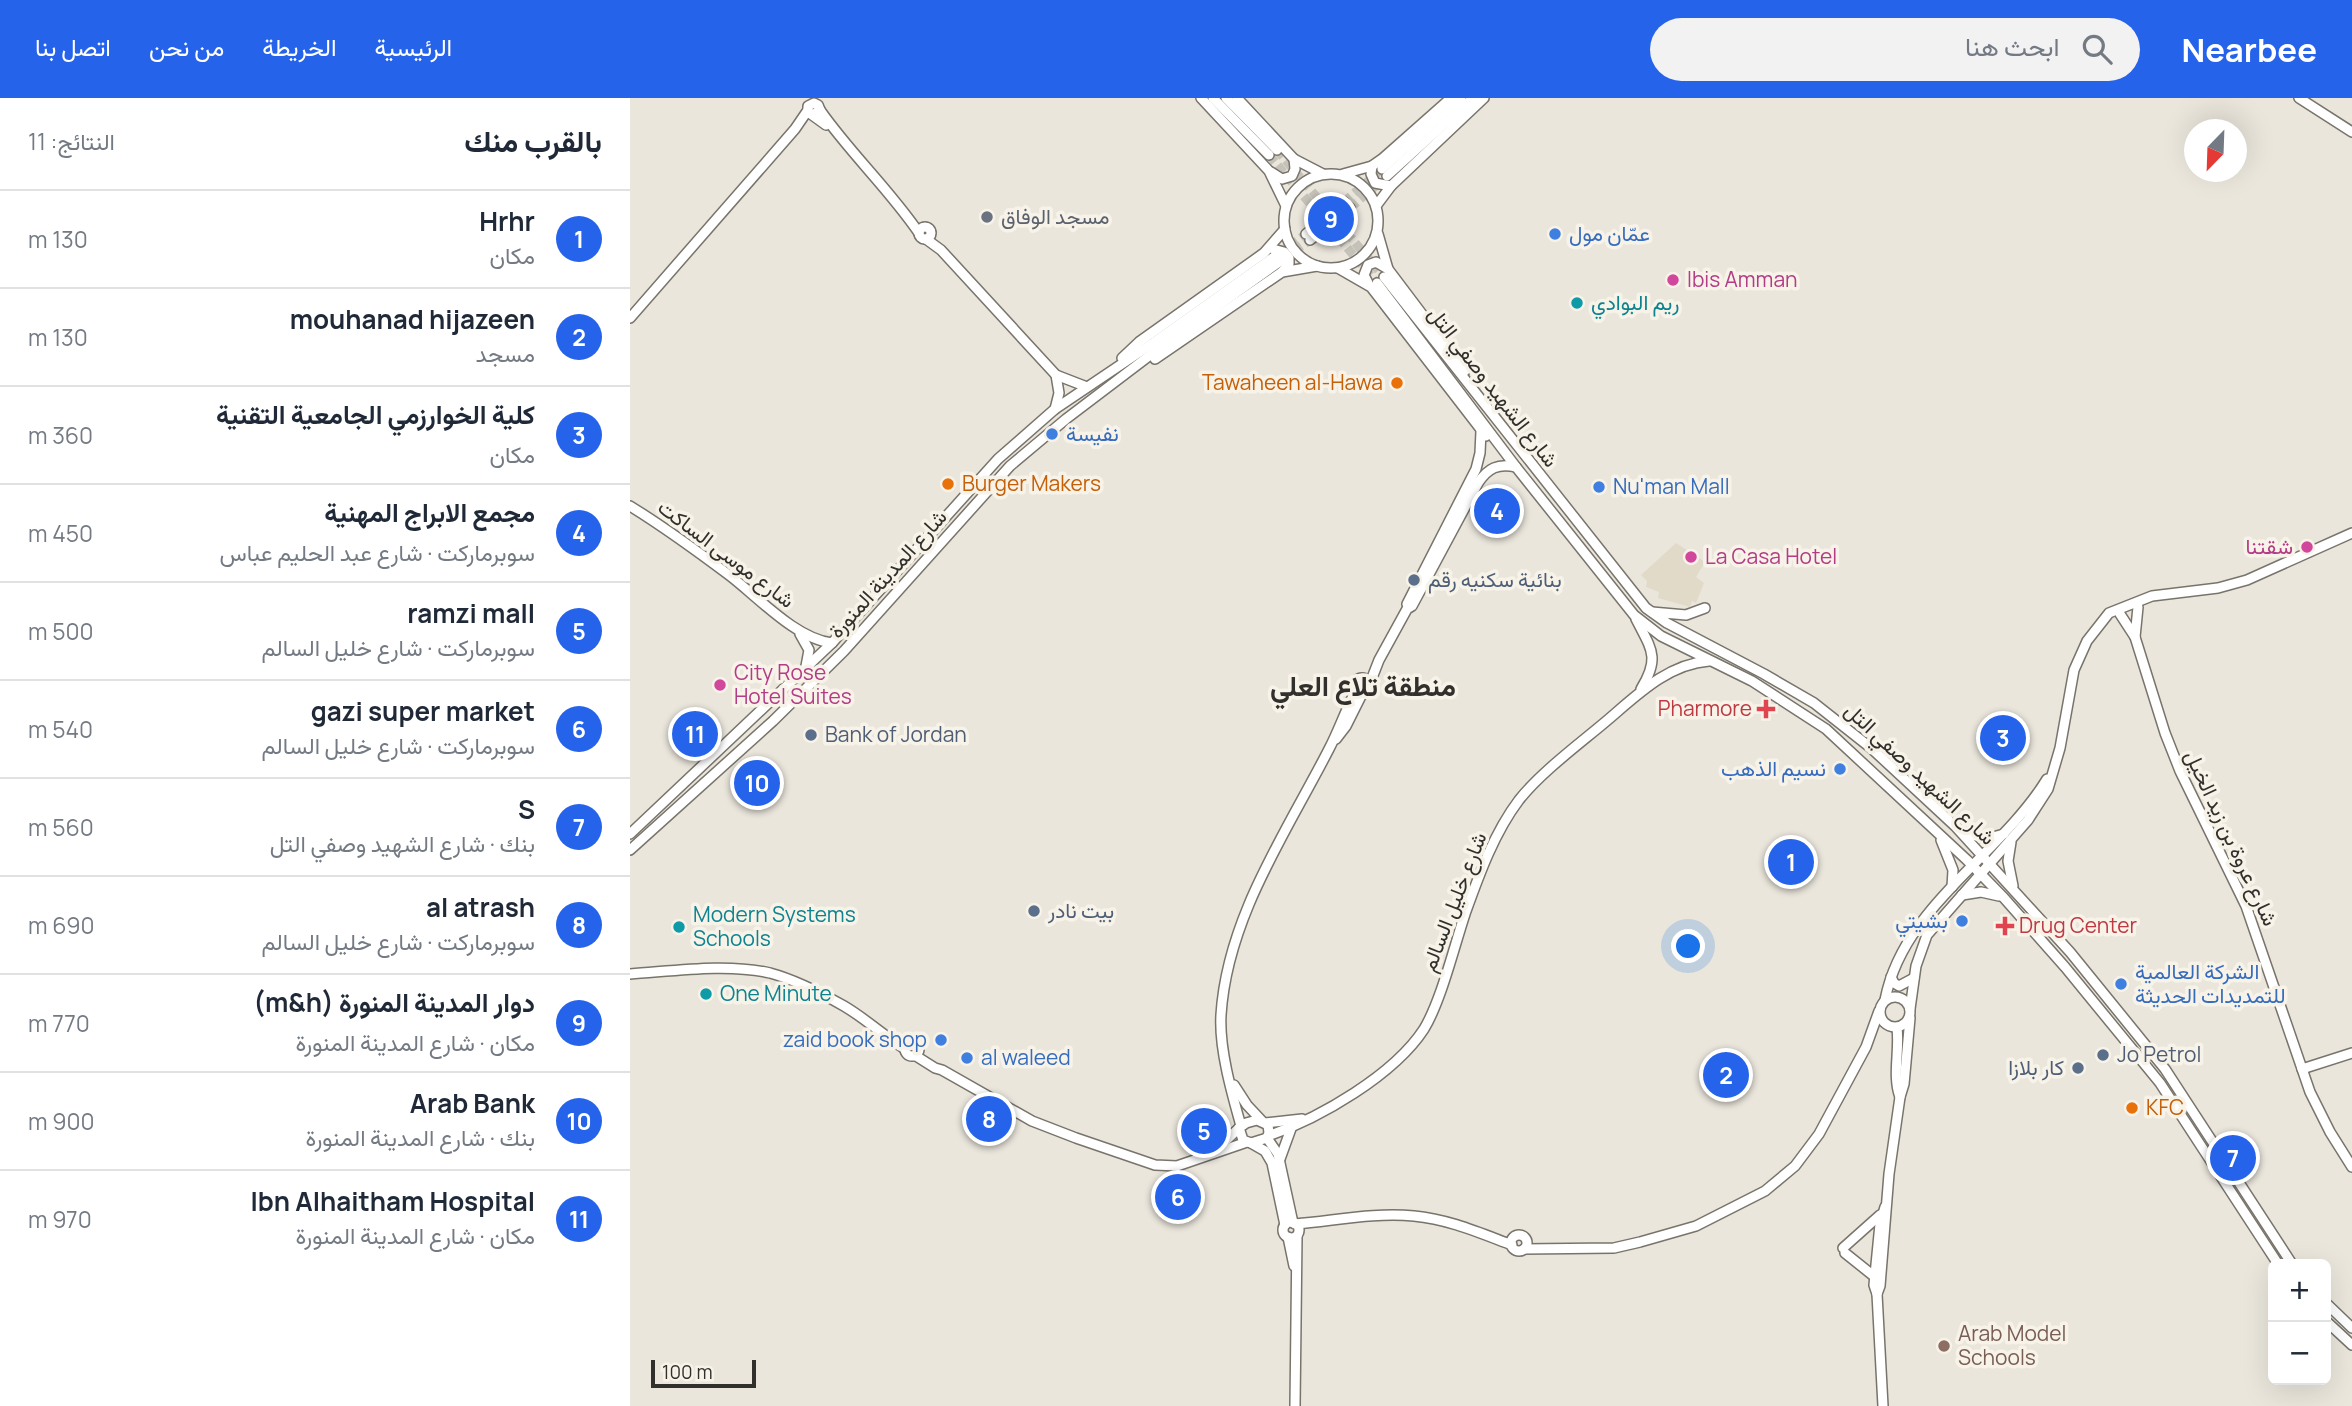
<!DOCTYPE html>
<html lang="ar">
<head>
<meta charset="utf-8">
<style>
	:root { --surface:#fff; --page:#f2f2f3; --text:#1f2937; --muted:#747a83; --line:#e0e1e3; --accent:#2563eb }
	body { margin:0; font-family:Manrope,Vazirmatn,sans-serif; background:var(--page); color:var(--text); direction:rtl }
	.controls { position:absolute; right:21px; bottom:21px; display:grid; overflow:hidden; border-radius:10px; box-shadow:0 7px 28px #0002 }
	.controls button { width:63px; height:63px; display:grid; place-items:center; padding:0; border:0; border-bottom:2px solid var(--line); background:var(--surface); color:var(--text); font:35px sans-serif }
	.compass { position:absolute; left:1554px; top:21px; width:63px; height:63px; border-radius:50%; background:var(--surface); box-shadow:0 7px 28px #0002; rotate:203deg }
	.scale { position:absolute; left:21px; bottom:18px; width:105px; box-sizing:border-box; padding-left:7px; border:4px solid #32302c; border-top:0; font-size:19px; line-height:24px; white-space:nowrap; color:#32302c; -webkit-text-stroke:5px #f8f3e9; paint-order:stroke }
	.you { position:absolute; left:1059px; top:849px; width:24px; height:24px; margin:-18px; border:5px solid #fff; border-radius:50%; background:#1a73e8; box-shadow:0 0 0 10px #1a73e833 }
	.badge { display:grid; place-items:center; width:46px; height:46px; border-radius:50%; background:var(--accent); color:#fff; font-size:23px; font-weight:700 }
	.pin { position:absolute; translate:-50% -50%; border:4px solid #fff; box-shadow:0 2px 7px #0006 }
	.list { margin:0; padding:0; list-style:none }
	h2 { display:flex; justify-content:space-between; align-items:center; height:91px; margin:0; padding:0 28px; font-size:30px }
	h2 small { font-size:23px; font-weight:400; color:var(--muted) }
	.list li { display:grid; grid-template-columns:46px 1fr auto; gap:21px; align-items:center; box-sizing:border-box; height:98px; padding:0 28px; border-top:2px solid var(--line) }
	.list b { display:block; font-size:26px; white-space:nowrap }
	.list p { margin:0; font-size:23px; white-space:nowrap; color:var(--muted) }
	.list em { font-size:23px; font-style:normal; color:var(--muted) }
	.icon { flex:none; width:38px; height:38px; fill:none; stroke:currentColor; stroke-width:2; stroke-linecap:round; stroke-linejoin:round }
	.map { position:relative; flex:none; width:1722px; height:1308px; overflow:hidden; direction:ltr }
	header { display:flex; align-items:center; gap:42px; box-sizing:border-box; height:98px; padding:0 35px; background:var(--accent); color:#fff }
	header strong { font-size:33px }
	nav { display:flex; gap:38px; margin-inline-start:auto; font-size:24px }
	.search { width:490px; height:63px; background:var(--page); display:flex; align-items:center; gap:18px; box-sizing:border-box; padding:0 24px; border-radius:38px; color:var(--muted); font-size:26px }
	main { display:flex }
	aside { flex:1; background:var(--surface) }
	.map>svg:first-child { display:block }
	.built { fill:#e1dac9 }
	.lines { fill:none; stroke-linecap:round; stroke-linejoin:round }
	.secondary-tunnel { stroke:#c5c2b9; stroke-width:9; stroke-dasharray:9 4.5; stroke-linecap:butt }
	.secondary-casing { stroke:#78746b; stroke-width:12 }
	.secondary { stroke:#fff; stroke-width:9 }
	.worship-dot { fill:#6b7280; stroke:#f8f3e9; stroke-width:2.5 }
	.shop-dot { fill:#3f7fe0; stroke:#f8f3e9; stroke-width:2.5 }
	.hotel-dot { fill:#d1479c; stroke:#f8f3e9; stroke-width:2.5 }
	.culture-dot { fill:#0f9aa8; stroke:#f8f3e9; stroke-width:2.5 }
	.food-dot { fill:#e8710a; stroke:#f8f3e9; stroke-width:2.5 }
	.service-dot { fill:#5c6f8a; stroke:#f8f3e9; stroke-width:2.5 }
	.health-dot { fill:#e0444e; stroke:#f8f3e9; stroke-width:2.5 }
	.education-dot { fill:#8d6e63; stroke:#f8f3e9; stroke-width:2.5 }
	.labels { text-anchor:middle; stroke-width:7; stroke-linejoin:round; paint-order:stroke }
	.worship-label { font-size:21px; fill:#5b616d; stroke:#f8f3e9; text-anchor:start }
	.shop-label { font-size:21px; fill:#366cbe; stroke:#f8f3e9; text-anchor:start }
	.hotel-label { font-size:21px; fill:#b23c85; stroke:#f8f3e9; text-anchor:start }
	.culture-label { font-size:21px; fill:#0d838f; stroke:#f8f3e9; text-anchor:start }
	.food-label { font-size:21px; fill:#c56008; stroke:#f8f3e9; text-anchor:start }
	.street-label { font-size:21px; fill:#32302c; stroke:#f8f3e9 }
	.service-label { font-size:21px; fill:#4e5e75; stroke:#f8f3e9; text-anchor:start }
	.health-label { font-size:21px; fill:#be3a42; stroke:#f8f3e9; text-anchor:end }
	.education-label { font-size:21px; fill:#785e54; stroke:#f8f3e9; text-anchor:start }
	.district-label { font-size:28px; font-weight:bold; fill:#32302c; stroke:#f8f3e9 }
</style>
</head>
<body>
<header>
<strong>Nearbee</strong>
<div class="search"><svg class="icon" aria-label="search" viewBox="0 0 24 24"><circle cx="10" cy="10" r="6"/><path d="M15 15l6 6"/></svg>ابحث هنا</div>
<nav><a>الرئيسية</a><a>الخريطة</a><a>من نحن</a><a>اتصل بنا</a></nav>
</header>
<main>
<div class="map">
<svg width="1722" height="1308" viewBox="0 0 1722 1308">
	<rect width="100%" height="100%" fill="#eae6dc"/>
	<path class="built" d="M 1046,445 L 1075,464 L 1066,479 L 1074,485 L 1066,505 L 1062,503 L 1060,509 L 1028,500 L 1029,494 L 1016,489 L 1017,483 L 1011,477 Z"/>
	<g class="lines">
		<g class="secondary-tunnel">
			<path d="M 647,52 L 754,179"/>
			<path d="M 639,57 L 747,185"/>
			<path d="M 714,104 L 752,71"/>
			<path d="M 720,110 L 751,83"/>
			<path d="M 649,156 L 676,136"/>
			<path d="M 653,161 L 680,142"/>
		</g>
		<g class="secondary-casing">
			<g id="secondary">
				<path d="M 571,0 L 639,73 L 656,108"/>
				<path d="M 583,0 L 639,57"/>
				<path d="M 596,0 L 647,52"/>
				<path d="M 607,0 L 664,61 L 693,76"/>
				<path d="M 1669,0 L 1722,34"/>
				<path d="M 190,12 C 220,55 259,91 289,135"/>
				<path d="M 183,17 L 190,12 L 188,7 L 184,5 L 178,8 L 178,14 L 196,27"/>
				<path d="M 742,68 L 741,76 L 745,85 L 761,88"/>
				<path d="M 752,71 L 831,0"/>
				<path d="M 641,74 L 652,81 L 662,78 L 665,71 L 664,61"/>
				<circle cx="701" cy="123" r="47"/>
				<path d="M 713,76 L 742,68 L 752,61 L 821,0"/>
				<path d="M 757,78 L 843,0"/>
				<path d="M 746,108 L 761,88 L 854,0"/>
				<circle cx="295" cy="135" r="6"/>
				<path d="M 676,136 L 714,104"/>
				<path d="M 748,136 L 758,171 L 835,273"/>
				<path d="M 296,141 L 311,152 L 426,277 L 457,289"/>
				<path d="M 680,142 L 720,110"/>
				<path d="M 643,151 L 654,154 L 659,160 L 659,166 L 652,174"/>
				<path d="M 708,170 L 741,189 L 856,338"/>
				<path d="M 754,179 L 1016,510 L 1037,525 L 1134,576 L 1184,605 L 1241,650 L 1325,728 L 1440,854 L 1535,971 L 1662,1166"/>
				<path d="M 738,185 L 734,177 L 738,167 L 746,164 L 758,171"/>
				<path d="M 747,185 L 886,369 L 1004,517 L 1031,538 L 1122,583 L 1196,631 L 1337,762 L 1374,800 L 1435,869 L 1530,985 L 1648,1166"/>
				<path d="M 0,220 L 165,31 L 178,12"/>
				<path d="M 492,260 L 509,244 L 634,155 L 655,131"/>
				<path d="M 525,261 L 652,174 L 687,168"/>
				<path d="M 425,311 L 429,295 L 426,277"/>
				<path d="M 0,408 C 34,429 67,453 99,477 C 128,499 166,541 202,545"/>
				<path d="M 777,506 L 846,371 L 850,355 L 851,333"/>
				<path d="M 1022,514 L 1056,517 L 1075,510"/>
				<path d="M 1490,516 L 1505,539 L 1535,635 L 1550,673 L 1616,808 L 1680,994 L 1700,1034 L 1722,1069"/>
				<path d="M 1006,521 C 1022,552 1030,560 1011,591"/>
				<path d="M 170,536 L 179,552 L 176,568"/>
				<path d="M 1505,539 L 1508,509"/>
				<circle cx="732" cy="588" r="8"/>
				<path d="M 740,585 L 749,562 L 777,511 L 782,508 L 848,385 C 858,370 868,365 886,369"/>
				<path d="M 706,641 L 716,628 L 732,596"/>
				<path d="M 1334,734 L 1355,741 L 1374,736"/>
				<path d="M 0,736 L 202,545 L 368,361 L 425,311 L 523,245 L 648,156"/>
				<path d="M 1311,742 L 1323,772 L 1322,789"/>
				<path d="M 1381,744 L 1378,763 L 1383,788"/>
				<path d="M 0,752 L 143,623 L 214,553 L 380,368 L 436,321 L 548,236 L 652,162"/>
				<path d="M 1332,797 L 1351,794 L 1369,798"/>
				<path d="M 0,876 C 44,873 97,865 140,875 C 166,882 191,895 214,908 C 236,921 254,938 275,951"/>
				<path d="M 1261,879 L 1264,885 L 1269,888 L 1284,880"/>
				<circle cx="1265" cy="914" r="15"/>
				<path d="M 1255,902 C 1273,808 1370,758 1417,681"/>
				<path d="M 1280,911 L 1286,868 L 1297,837 L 1398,722 L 1418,691 L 1430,650 L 1444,572 L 1457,543 L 1479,515 L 1522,498 L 1588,490 L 1617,482 L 1722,435"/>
				<path d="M 1267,930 C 1270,952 1262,978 1270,999"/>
				<circle cx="282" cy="951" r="7"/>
				<path d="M 286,958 L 305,970 L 312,972 L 402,1023 L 446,1040 L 525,1067 L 547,1068 L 617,1044"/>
				<path d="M 1672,971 L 1722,955"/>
				<path d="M 604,987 L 617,1007 L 632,1023"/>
				<path d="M 627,1022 L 638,1027 L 639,1035 L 637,1040 L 621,1045 L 613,1042 L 609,1030 L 616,1025 Z"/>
				<path d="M 635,1025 L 672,1021"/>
				<path d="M 611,1028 C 602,996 589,951 591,917 C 597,820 656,735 699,651 C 709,632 716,611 726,592"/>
				<path d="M 638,1038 C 690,1020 764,977 794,931 C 811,903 824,849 835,816 C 849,777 864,735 889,702 C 912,673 952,644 980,620 C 1009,595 1039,566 1079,563"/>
				<path d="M 637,1040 L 648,1056 L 663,1125"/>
				<path d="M 621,1045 L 635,1053 L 642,1065 L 655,1127"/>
				<path d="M 583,1055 L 609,1030"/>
				<path d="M 650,1061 L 662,1028"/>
				<circle cx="661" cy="1132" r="8"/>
				<path d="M 665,1126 C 704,1123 744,1114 784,1118 C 818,1121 850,1135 882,1147"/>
				<circle cx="889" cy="1145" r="8"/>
				<path d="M 658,1139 L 664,1168"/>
				<path d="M 1213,1150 L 1250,1117"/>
				<path d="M 894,1151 L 984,1150 L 1010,1144 L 1066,1128 L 1135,1093 L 1165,1068 L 1189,1036 L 1236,949 L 1249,913"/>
				<path d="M 1215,1155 L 1245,1179"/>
				<path d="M 1247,1196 L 1250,1188 L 1259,1076 L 1270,999 L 1274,986 L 1280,920"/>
				<path d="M 1696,1205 L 1722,1230"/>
				<path d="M 1696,1223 L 1722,1247"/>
				<path d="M 665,1308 L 667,1138"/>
				<path d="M 1253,1308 L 1247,1196 L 1244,1187 L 1250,1126 L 1255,1109"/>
			</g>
		</g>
		<use href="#secondary" class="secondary"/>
	</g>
	<circle class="worship-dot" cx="357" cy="119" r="7"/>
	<g class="shop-dot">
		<circle cx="925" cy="136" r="7"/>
		<circle cx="422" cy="336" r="7"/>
		<circle cx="969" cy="389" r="7"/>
		<circle cx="1210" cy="671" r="7"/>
		<circle cx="1332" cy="823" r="7"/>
		<circle cx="1491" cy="886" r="7"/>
		<circle cx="311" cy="942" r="7"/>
		<circle cx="337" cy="960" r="7"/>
	</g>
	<g class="hotel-dot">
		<circle cx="1043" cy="182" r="7"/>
		<circle cx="1677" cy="449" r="7"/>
		<circle cx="1061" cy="459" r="7"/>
		<circle cx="90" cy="587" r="7"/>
	</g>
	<g class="culture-dot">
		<circle cx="947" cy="205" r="7"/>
		<circle cx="49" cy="829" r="7"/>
		<circle cx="76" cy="896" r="7"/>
	</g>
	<g class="food-dot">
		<circle cx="767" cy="285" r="7"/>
		<circle cx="318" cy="386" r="7"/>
		<circle cx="1502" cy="1010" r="7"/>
	</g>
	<g class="service-dot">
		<circle cx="784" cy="482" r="7"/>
		<circle cx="181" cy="637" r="7"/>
		<circle cx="404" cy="813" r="7"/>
		<circle cx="1473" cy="957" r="7"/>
		<circle cx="1448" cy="970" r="7"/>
	</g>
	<g class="health-dot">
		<path d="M1132.5 600.5h7v7h7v7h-7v7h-7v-7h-7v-7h7z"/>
		<path d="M1371.5 817.5h7v7h7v7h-7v7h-7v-7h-7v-7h7z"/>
	</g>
	<circle class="education-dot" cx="1314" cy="1248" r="7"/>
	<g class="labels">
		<g class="worship-label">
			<text x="371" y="126">مسجد الوفاق</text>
		</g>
		<g class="shop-label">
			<text x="939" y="143">عمّان مول</text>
			<text x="436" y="343">نفيسة</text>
			<text x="983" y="396">Nu'man Mall</text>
			<text x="1196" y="678" text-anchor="end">نسيم الذهب</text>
			<text x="1318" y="830" text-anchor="end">بشيتي</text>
			<text x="1505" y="881">الشركة العالمية<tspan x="1505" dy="24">للتمديدات الحديثة</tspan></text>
			<text x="297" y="949" text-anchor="end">zaid book shop</text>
			<text x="351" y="967">al waleed</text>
		</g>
		<g class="hotel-label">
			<text x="1057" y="189">Ibis Amman</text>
			<text x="1663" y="456" text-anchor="end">شقتنا</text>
			<text x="1075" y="466">La Casa Hotel</text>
			<text x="104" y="582">City Rose<tspan x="104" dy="24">Hotel Suites</tspan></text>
		</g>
		<g class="culture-label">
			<text x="961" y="212">ريم البوادي</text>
			<text x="63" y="824">Modern Systems<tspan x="63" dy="24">Schools</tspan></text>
			<text x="90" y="903">One Minute</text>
		</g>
		<g class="food-label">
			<text x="753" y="292" text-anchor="end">Tawaheen al-Hawa</text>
			<text x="332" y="393">Burger Makers</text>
			<text x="1516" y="1017">KFC</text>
		</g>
		<g class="street-label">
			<text transform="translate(863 289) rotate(52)" y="7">شارع الشهيد وصفي التل</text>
			<text transform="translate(96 456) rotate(37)" y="7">شارع موسى الساكت</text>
			<text transform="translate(258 476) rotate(-48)" y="7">شارع المدينة المنورة</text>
			<text transform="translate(1290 676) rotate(43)" y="7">شارع الشهيد وصفي التل</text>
			<text transform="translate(1601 740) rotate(65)" y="7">شارع عروة بن زيد الخيل</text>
			<text transform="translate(824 804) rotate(-69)" y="7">شارع خليل السالم</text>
		</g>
		<g class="service-label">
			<text x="798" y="489">بنائية سكنيه رقم</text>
			<text x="195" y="644">Bank of Jordan</text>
			<text x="418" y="820">بيت نادر</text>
			<text x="1487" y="964">Jo Petrol</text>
			<text x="1434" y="977" text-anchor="end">كار بلازا</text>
		</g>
		<g class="health-label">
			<text x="1122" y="618">Pharmore</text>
			<text x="1389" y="835" text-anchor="start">Drug Center</text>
		</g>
		<g class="education-label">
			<text x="1328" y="1243">Arab Model<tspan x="1328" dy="24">Schools</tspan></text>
		</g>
		<g class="district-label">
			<text x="733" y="598">منطقة تلاع العلي</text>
		</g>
	</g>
</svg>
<div class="controls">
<button>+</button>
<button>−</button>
</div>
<svg class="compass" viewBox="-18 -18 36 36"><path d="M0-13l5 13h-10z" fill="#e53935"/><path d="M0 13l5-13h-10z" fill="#747a83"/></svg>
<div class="scale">100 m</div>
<div class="you"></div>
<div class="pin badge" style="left:1161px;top:764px">1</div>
<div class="pin badge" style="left:1096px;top:977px">2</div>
<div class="pin badge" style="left:1373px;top:640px">3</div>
<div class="pin badge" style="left:867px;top:413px">4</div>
<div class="pin badge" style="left:574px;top:1033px">5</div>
<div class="pin badge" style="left:548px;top:1099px">6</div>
<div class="pin badge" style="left:1603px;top:1060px">7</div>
<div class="pin badge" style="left:359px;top:1021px">8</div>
<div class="pin badge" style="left:701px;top:121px">9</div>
<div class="pin badge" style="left:127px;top:685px">10</div>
<div class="pin badge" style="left:65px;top:636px">11</div>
</div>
<aside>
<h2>بالقرب منك<small>النتائج: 11</small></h2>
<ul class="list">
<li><span class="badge">1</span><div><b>Hrhr</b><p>مكان</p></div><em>130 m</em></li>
<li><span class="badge">2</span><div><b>mouhanad hijazeen</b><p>مسجد</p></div><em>130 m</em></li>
<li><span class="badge">3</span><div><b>كلية الخوارزمي الجامعية التقنية</b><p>مكان</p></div><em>360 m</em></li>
<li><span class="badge">4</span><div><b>مجمع الابراج المهنية</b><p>سوبرماركت · شارع عبد الحليم عباس</p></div><em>450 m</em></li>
<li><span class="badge">5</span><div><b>ramzi mall</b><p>سوبرماركت · شارع خليل السالم</p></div><em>500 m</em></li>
<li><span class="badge">6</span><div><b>gazi super market</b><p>سوبرماركت · شارع خليل السالم</p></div><em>540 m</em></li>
<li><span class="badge">7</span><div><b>S</b><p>بنك · شارع الشهيد وصفي التل</p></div><em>560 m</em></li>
<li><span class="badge">8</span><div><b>al atrash</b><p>سوبرماركت · شارع خليل السالم</p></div><em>690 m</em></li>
<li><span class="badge">9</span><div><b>دوار المدينة المنورة (m&amp;h)</b><p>مكان · شارع المدينة المنورة</p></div><em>770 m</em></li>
<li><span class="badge">10</span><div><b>Arab Bank</b><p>بنك · شارع المدينة المنورة</p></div><em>900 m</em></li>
<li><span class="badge">11</span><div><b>Ibn Alhaitham Hospital</b><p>مكان · شارع المدينة المنورة</p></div><em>970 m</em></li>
</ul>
</aside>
</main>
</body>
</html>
